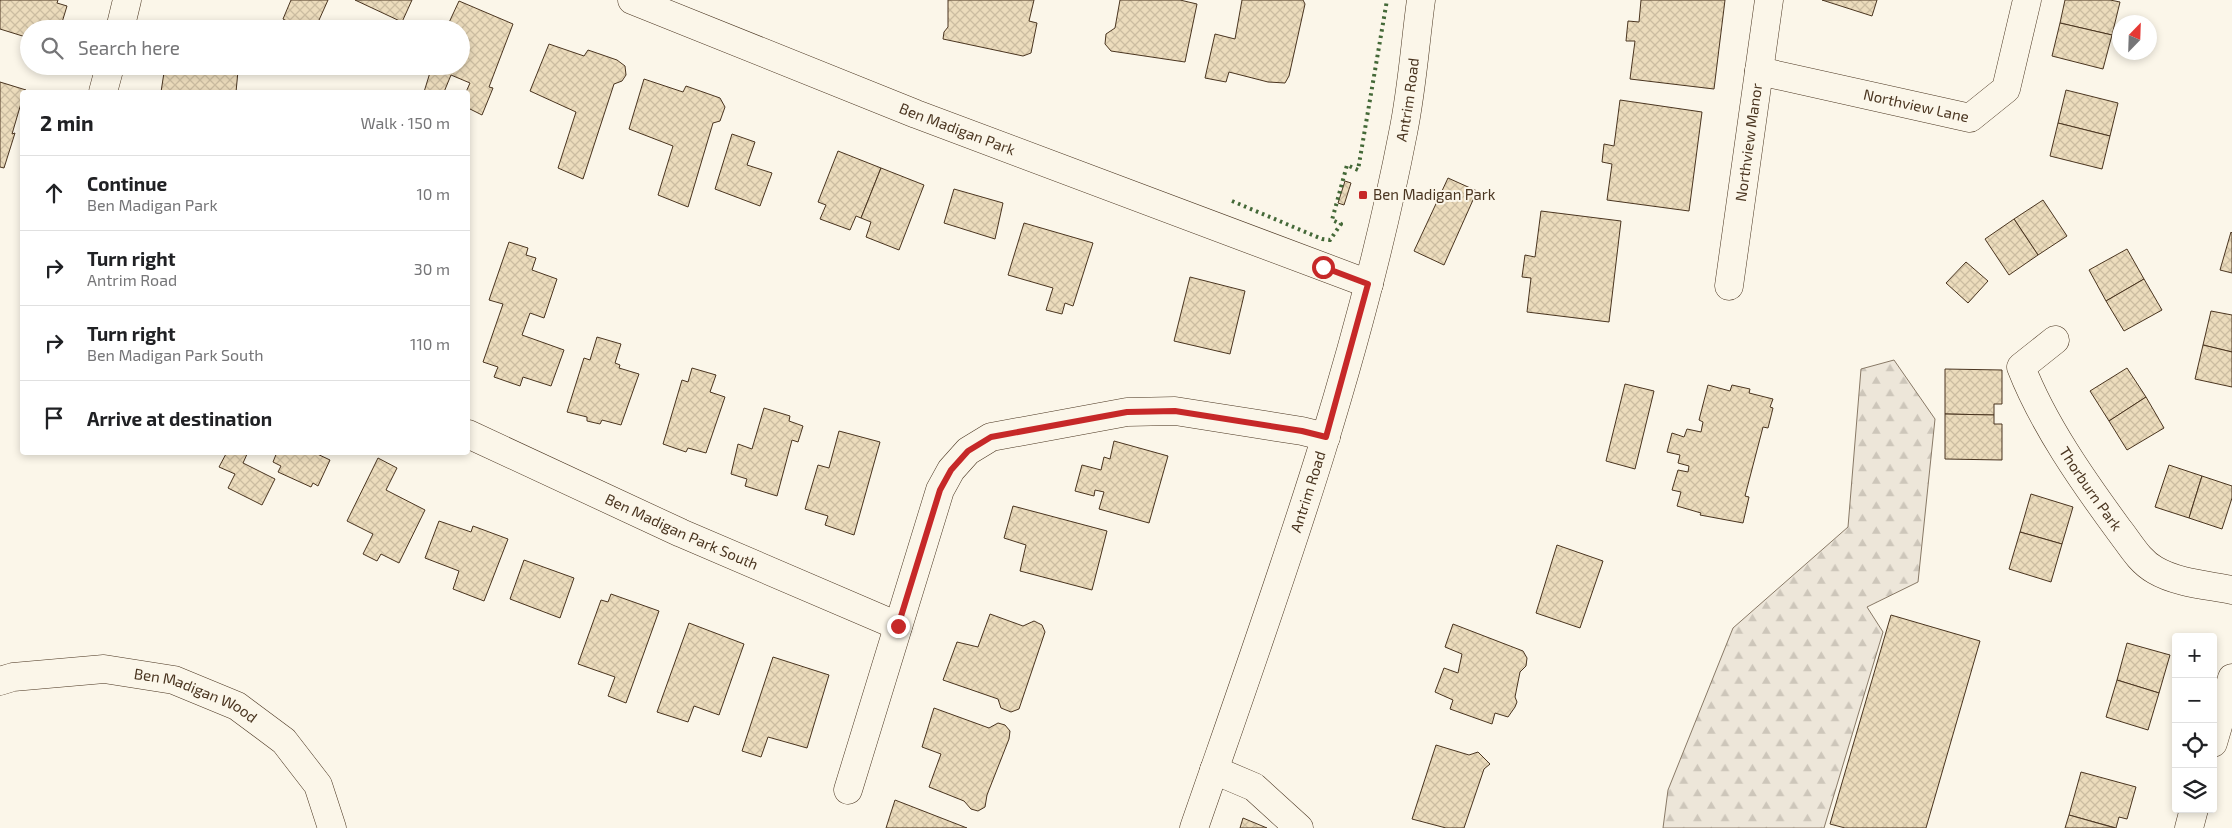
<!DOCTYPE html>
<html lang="en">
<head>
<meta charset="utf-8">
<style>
	:root { --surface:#fff; --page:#f2f2f2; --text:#202124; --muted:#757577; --line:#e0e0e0 }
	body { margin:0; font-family:"Exo 2",sans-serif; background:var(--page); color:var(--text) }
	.controls { position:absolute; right:15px; bottom:15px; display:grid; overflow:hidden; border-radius:5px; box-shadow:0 2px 8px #0003 }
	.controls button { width:45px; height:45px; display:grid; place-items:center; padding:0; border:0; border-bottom:1px solid var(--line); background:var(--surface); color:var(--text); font:25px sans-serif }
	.compass { position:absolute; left:2112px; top:15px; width:45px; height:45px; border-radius:50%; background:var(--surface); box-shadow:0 2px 8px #0003; rotate:23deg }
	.stop { position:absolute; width:15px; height:15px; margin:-11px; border:4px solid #c62828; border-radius:50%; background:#fff }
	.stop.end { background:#c62828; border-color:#fff; box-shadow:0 1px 5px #0008 }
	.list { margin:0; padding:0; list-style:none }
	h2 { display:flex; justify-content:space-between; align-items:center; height:65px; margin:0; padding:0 20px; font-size:21px }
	h2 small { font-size:16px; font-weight:400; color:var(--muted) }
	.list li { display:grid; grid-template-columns:32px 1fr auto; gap:15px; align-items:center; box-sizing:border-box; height:75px; padding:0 20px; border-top:1px solid var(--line) }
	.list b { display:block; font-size:19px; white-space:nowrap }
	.list p { margin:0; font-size:16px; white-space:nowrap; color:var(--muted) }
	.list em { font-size:16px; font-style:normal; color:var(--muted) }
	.icon { flex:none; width:28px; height:28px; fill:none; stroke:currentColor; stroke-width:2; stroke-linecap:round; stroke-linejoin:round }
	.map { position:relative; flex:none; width:2232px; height:828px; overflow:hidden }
	.search { position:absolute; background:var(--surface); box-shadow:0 2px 8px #0003; left:20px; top:20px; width:450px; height:55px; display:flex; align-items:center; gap:12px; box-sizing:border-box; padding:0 18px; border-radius:28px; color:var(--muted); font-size:19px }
	.panel { position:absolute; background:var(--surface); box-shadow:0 2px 8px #0003; left:20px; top:90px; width:450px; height:365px; border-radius:5px }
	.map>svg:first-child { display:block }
	.forest { fill:url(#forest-firs); stroke:#887966 }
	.building { fill:url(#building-cross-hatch); stroke:#4a3520 }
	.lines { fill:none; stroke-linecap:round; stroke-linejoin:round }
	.minor-casing { stroke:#4a3520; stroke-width:29 }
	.major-casing { stroke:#4a3520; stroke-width:29 }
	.minor { stroke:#fbf6e9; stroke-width:28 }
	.major { stroke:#fbf6e9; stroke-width:28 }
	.hedge { stroke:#436837; stroke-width:4; stroke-dasharray:2.5 4; stroke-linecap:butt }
	.route { stroke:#c62828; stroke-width:6 }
	.poi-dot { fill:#c62828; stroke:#fbf6e9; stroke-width:2 }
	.labels { text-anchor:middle; stroke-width:4; stroke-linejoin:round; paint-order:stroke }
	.street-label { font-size:15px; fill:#4a3520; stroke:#fbf6e9 }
	.poi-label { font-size:15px; fill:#4a3520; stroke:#fbf6e9; text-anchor:start }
</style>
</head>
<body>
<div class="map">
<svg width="2232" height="828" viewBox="0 0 2232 828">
	<defs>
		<pattern id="forest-firs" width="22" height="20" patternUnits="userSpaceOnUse" patternTransform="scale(1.25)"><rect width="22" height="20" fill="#ede6d9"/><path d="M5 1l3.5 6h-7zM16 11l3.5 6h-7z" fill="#cdc6ba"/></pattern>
		<pattern id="building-cross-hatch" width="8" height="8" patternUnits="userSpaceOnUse" patternTransform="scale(1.25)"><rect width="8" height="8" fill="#ecdcbc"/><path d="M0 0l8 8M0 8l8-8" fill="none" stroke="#ccbda1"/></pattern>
	</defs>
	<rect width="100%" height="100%" fill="#fbf6e9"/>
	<path class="forest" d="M 1894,360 L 1935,419 L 1918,582 L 1867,607 L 1883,632 L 1824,828 L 1663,828 L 1668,790 L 1733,628 L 1848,527 L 1861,369 Z"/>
	<g class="building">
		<path d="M 0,0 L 58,0 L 57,3 L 67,6 L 60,29 L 29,29 L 29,38 L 0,29 Z"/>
		<path d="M 291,0 L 328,0 L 315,29 L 302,29 L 283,19 Z"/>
		<path d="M 355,0 L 412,0 L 402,22 Z"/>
		<path d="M 948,0 L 1034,0 L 1029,21 L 1037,23 L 1031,53 L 1023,56 L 943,39 L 944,32 L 948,27 Z"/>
		<path d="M 1120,0 L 1180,0 L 1197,4 L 1185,62 L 1111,51 L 1105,44 L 1106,34 L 1115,28 Z"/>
		<path d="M 1242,0 L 1303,0 L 1305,4 L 1289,76 L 1285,83 L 1268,82 L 1229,72 L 1226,82 L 1205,78 L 1215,34 L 1235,39 Z"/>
		<path d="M 1641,0 L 1725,0 L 1714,89 L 1630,79 L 1635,41 L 1626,41 L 1628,21 L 1639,22 Z"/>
		<path d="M 1822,0 L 1877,0 L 1872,16 Z"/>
		<path d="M 2065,0 L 2110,0 L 2120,2 L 2112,35 L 2060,23 Z"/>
		<path d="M 459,1 L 513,24 L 489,87 L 493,88 L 482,115 L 468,108 L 466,92 L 470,83 L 451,75 L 444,92 L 424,92 L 432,66 L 461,66 L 461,29 L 446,29 Z"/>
		<path d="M 2060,23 L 2112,35 L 2103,69 L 2052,56 Z"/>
		<path d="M 549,44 L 584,56 L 588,50 L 617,60 L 625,66 L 626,75 L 622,81 L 614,84 L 583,179 L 558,168 L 576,112 L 530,91 Z"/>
		<path d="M 165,66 L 197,66 L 238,71 L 236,92 L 161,92 Z"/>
		<path d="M 644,79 L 683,92 L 686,86 L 720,98 L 725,107 L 720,121 L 713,123 L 688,207 L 658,195 L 673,146 L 629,129 Z"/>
		<path d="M 0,82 L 26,90 L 22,92 L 22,100 L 12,134 L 15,133 L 4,168 L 0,167 Z"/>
		<path d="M 2066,90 L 2118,103 L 2110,136 L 2058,123 Z"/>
		<path d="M 1620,100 L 1702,112 L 1689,211 L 1607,200 L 1612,164 L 1602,162 L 1604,144 L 1614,146 Z"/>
		<path d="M 2058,123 L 2110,136 L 2102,169 L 2050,156 Z"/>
		<path d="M 732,134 L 755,142 L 747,165 L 772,173 L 760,206 L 715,189 Z"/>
		<path d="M 838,151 L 881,168 L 861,218 L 856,216 L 850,230 L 820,219 L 826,205 L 818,202 Z"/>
		<path d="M 881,168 L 924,185 L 899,250 L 866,237 L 871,222 L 861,218 Z"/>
		<path d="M 1448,178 L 1477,191 L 1444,265 L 1414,251 Z"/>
		<path d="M 1345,181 L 1351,183 L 1344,205 L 1338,203 Z"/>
		<path d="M 954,189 L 1003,203 L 995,239 L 944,223 Z"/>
		<path d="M 2043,200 L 2067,236 L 2038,255 L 2014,219 Z"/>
		<path d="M 1541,211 L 1621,221 L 1609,322 L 1527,312 L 1531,278 L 1522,277 L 1525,255 L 1535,257 Z"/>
		<path d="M 2014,219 L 2038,255 L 2009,275 L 1985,239 Z"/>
		<path d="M 1024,223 L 1093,243 L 1073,306 L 1065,303 L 1062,314 L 1046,310 L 1053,288 L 1008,275 Z"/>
		<path d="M 2231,232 L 2232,233 L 2232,273 L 2220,270 Z"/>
		<path d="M 509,242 L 528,248 L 526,255 L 536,258 L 532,270 L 557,279 L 544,318 L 530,313 L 522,335 L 564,350 L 551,386 L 523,377 L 520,386 L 494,377 L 498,367 L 483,362 L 503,304 L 489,300 Z"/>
		<path d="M 2127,249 L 2144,279 L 2106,301 L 2089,270 Z"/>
		<path d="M 1966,262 L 1988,281 L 1968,303 L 1946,283 Z"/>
		<path d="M 1190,277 L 1245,291 L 1230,354 L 1174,341 Z"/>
		<path d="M 2144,279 L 2162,310 L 2124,331 L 2106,301 Z"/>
		<path d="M 2211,311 L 2232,315 L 2232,352 L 2203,345 Z"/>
		<path d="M 597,337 L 621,344 L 615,363 L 620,365 L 619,368 L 639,374 L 621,425 L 602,420 L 600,424 L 587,421 L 587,417 L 567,412 L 584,358 L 590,360 Z"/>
		<path d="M 2203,345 L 2232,352 L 2232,387 L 2195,379 Z"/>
		<path d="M 692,368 L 716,375 L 710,392 L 725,397 L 706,453 L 688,448 L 686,452 L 663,444 L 682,380 L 688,382 Z"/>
		<path d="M 2127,368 L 2146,397 L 2109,421 L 2090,391 Z"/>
		<path d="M 1945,369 L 2002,370 L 2002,404 L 1994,404 L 1994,415 L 1945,414 Z"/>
		<path d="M 1625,384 L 1654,391 L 1635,469 L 1606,461 Z"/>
		<path d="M 1708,385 L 1730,391 L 1732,385 L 1750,389 L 1749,393 L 1773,399 L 1770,407 L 1773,408 L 1768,428 L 1763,427 L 1745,496 L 1749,497 L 1743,523 L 1700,515 L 1701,513 L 1677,506 L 1681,492 L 1672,490 L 1678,470 L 1688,472 L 1689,466 L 1678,463 L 1680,455 L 1667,452 L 1672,433 L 1684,437 L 1687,429 L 1701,432 L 1703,422 L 1699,420 Z"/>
		<path d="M 2146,397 L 2164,428 L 2127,450 L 2109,421 Z"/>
		<path d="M 764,408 L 790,416 L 789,421 L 803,426 L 798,442 L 792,440 L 777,496 L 745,486 L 747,479 L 731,474 L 738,444 L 752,449 Z"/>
		<path d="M 1945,414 L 1994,415 L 1994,424 L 2002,424 L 2002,460 L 1945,459 Z"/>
		<path d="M 839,431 L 880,442 L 854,535 L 825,525 L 828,516 L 805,509 L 818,465 L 829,468 Z"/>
		<path d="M 1114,441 L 1168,456 L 1149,523 L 1099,509 L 1104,492 L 1095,490 L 1094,496 L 1075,491 L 1082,465 L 1101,470 L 1104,457 L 1110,459 Z"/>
		<path d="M 227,452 L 248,452 L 243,463 L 275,479 L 262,505 L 228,488 L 235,474 L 219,467 Z"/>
		<path d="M 277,452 L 313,452 L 330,460 L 318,486 L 313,483 L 311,487 L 278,472 L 281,466 L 273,462 Z"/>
		<path d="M 378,458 L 397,468 L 386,490 L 425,510 L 399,563 L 381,554 L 377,561 L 363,554 L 373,534 L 347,521 Z"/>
		<path d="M 2169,465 L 2202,476 L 2189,518 L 2155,507 Z"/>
		<path d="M 2202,476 L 2232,486 L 2232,498 L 2222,529 L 2189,518 Z"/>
		<path d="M 2031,494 L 2073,507 L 2062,544 L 2020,532 Z"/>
		<path d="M 1013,506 L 1107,531 L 1092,590 L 1020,571 L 1026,545 L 1004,538 Z"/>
		<path d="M 439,521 L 471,532 L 473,526 L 508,539 L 484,601 L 453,589 L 459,571 L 425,558 Z"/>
		<path d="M 2020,532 L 2062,544 L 2051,582 L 2009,569 Z"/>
		<path d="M 1557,545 L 1603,561 L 1580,628 L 1536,613 Z"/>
		<path d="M 524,560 L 574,578 L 560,618 L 510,599 Z"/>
		<path d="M 611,594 L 659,611 L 626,703 L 608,696 L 615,677 L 578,664 L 601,600 L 608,602 Z"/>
		<path d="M 990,614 L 1023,626 L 1034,621 L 1042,625 L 1045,632 L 1019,709 L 1011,712 L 1001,708 L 998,699 L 943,680 L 957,642 L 978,647 Z"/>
		<path d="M 1891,615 L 1980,641 L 1926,828 L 1845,828 L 1830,824 Z"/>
		<path d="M 689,623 L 744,644 L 719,715 L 694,706 L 688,722 L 657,712 Z"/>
		<path d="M 1453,624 L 1523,651 L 1527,658 L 1526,666 L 1520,672 L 1515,697 L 1517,702 L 1515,707 L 1508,717 L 1495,713 L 1492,724 L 1450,709 L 1453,700 L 1435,692 L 1444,668 L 1458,673 L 1462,654 L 1445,647 Z"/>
		<path d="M 2127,643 L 2170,655 L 2159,693 L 2117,680 Z"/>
		<path d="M 773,657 L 829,675 L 807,748 L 768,737 L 761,757 L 742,751 Z"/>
		<path d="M 2117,680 L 2159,693 L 2148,730 L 2106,717 Z"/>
		<path d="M 934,708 L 989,728 L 998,723 L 1005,725 L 1010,731 L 1009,739 L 987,795 L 985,807 L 978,811 L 971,809 L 964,801 L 929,787 L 941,754 L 922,747 Z"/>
		<path d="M 1436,745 L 1469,755 L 1478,752 L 1490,764 L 1484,769 L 1464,828 L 1446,828 L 1412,819 Z"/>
		<path d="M 2081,772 L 2136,787 L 2127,819 L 2119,817 L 2116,828 L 2069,815 Z"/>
		<path d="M 895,800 L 967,828 L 886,828 Z"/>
		<path d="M 2069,815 L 2115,828 L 2065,828 Z"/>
		<path d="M 1243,818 L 1267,828 L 1240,828 Z"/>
	</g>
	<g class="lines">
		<g class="minor-casing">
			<g id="minor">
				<path id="s1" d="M 632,0 L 916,114 L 1369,284"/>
				<path d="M 120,29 L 127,0"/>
				<path id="s2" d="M 1759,71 L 1970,118 L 2006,89 L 2027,0"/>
				<path d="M 103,92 L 110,66"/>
				<path id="s3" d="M 1729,286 L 1769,0"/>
				<path id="s4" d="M 2055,340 L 2021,367 C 2043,424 2083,481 2119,530 C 2130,544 2139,561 2155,570 C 2177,583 2207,585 2232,590"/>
				<path id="s5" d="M 468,434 L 681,533 L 898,626"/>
				<path id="s6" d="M 0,681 L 13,677 L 104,669 L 174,680 L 237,706 L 284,741 L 318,785 L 332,828"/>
				<path d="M 2213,743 L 2232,678"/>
				<path d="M 1214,770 L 1254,787 L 1299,828"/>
				<path d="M 848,790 L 940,490 L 951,470 L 968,451 L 991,437 L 1127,412 L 1175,411 L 1302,431 L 1326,437"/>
				<path d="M 2189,828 L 2194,809"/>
			</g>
		</g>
		<g class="major-casing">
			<g id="major">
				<path id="s7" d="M 1194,828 C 1273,600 1357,371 1403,133 C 1412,89 1415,44 1421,0"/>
			</g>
		</g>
		<use href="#minor" class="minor"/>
		<use href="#major" class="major"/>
		<path class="hedge" d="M 1232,201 L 1322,239 L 1330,240 L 1341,224 L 1332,220 L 1347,165 L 1358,170 L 1387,0"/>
	</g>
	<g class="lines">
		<path class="route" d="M 898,626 L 940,490 L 951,470 L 968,451 L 991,437 L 1127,412 L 1175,411 L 1302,431 L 1326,437 L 1368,284 L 1323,267"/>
	</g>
	<rect class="poi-dot" x="1358" y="190" width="10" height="10" rx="2.5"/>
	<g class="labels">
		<g class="street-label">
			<text dy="5" stroke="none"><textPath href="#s7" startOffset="760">Antrim Road</textPath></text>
			<text dy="5" stroke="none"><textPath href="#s2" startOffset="161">Northview Lane</textPath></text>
			<text dy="5" stroke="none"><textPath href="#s1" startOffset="350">Ben Madigan Park</textPath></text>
			<text dy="5" stroke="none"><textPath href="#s3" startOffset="145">Northview Manor</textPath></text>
			<text dy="5" stroke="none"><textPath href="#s4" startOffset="184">Thorburn Park</textPath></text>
			<text dy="5" stroke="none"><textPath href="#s7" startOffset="355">Antrim Road</textPath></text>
			<text dy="5" stroke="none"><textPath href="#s5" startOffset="235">Ben Madigan Park South</textPath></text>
			<text dy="5" stroke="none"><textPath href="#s6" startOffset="201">Ben Madigan Wood</textPath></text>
		</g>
		<g class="poi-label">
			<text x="1373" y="200">Ben Madigan Park</text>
		</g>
	</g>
</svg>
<div class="controls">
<button>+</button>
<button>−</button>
<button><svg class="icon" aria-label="locate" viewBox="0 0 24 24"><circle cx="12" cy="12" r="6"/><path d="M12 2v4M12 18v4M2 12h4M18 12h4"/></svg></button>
<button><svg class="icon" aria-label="layers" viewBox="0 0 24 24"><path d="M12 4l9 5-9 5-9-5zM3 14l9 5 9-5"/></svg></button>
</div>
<svg class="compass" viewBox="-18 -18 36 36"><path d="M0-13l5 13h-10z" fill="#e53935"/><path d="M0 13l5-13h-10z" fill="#757577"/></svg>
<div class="stop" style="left:1323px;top:267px"></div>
<div class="stop end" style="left:898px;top:626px"></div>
<div class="search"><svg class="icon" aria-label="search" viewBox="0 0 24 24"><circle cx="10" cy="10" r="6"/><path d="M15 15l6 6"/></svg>Search here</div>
<section class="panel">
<h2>2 min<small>Walk · 150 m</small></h2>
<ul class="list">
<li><svg class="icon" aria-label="ahead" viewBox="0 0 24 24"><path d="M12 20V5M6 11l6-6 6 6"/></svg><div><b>Continue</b><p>Ben Madigan Park</p></div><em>10 m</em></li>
<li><svg class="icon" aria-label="right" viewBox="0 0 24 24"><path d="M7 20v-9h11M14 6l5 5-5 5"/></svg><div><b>Turn right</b><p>Antrim Road</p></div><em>30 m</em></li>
<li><svg class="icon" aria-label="right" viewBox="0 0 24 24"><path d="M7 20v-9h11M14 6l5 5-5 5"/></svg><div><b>Turn right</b><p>Ben Madigan Park South</p></div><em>110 m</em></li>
<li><svg class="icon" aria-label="arrive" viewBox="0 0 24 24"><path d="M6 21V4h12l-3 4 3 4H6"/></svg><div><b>Arrive at destination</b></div></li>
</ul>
</section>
</div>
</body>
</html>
